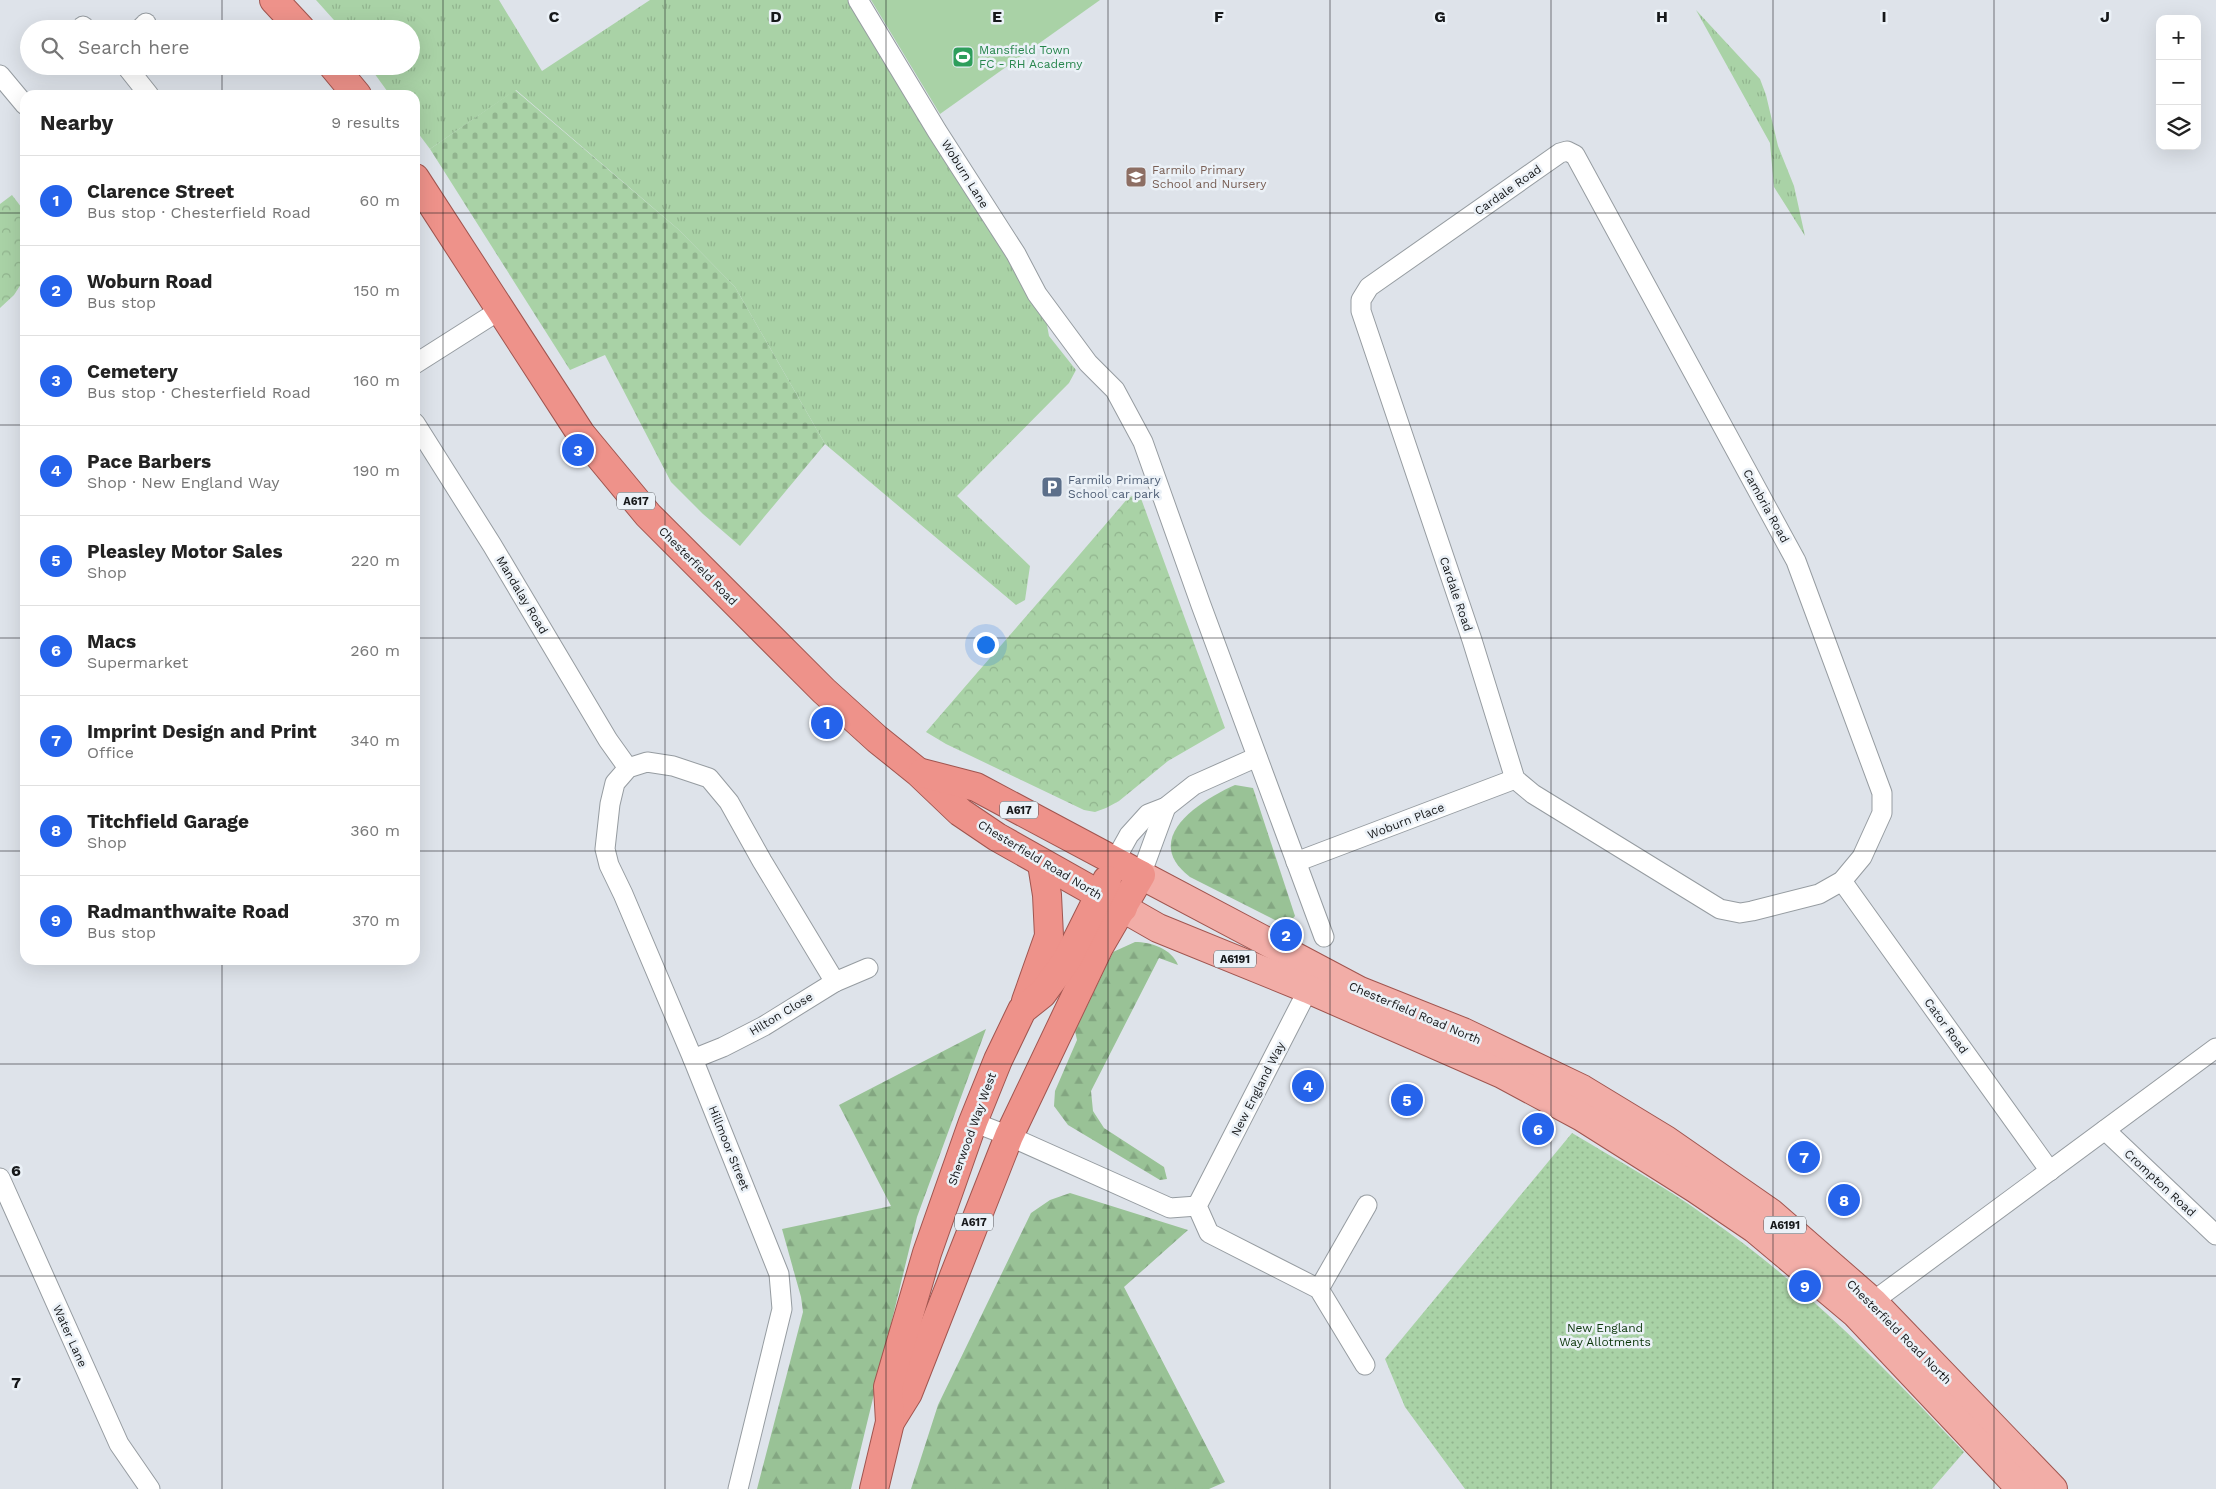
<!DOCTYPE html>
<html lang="en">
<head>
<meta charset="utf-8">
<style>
	:root { --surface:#fff; --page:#f6f6f6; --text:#222; --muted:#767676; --line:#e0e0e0; --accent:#2563eb }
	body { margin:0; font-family:"Work Sans",sans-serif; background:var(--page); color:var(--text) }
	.controls { position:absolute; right:15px; top:15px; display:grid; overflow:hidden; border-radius:10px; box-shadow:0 5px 20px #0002 }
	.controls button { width:45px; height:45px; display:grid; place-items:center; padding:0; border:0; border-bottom:1px solid var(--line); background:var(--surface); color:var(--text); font:25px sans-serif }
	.you { position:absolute; left:985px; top:644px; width:18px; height:18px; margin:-12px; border:4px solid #fff; border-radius:50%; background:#1a73e8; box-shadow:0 0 0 8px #1a73e833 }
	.badge { display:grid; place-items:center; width:32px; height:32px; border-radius:50%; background:var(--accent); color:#fff; font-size:16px; font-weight:700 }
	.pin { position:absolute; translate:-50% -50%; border:2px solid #fff; box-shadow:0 1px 5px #0006 }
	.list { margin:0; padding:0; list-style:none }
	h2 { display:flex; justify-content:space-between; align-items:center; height:65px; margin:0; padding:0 20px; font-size:21px }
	h2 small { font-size:16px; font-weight:400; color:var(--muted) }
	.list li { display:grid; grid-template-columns:32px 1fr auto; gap:15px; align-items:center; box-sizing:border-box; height:90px; padding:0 20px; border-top:1px solid var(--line) }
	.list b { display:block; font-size:19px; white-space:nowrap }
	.list p { margin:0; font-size:16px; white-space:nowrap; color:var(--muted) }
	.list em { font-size:16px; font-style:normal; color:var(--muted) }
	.icon { flex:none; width:28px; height:28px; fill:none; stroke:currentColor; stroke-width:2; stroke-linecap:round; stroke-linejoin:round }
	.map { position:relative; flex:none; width:2216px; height:1489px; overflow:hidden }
	.search { position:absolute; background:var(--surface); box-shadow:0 5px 20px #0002; left:20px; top:20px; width:400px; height:55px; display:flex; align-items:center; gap:12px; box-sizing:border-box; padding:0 18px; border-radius:28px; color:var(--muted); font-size:19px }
	.panel { position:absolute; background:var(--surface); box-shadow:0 5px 20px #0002; left:20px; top:90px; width:400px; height:875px; border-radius:15px }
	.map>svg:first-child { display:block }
	.grass { fill:url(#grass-tufts) }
	.forest { fill:url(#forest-firs) }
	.cemetery { fill:url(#cemetery-stones) }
	.park { fill:url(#park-crowns) }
	.garden { fill:url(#garden-dots) }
	.pitch { fill:#a9d2a6 }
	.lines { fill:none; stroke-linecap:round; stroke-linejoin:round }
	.minor-casing { stroke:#969ca1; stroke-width:21 }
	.primary-casing { stroke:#a0554f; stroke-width:30 }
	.trunk-casing { stroke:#a0554f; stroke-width:30 }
	.minor { stroke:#fff; stroke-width:19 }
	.primary { stroke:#f2ada7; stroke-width:28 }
	.trunk { stroke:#ee928a; stroke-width:28 }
	.grid { fill:none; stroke:#16181a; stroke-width:1; stroke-opacity:0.55 }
	.labels { text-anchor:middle; stroke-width:5; stroke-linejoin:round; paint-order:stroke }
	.shield { fill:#ebf1f7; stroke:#56595c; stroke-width:1 }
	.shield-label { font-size:11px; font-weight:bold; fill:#16181a }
	.leisure-label { font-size:12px; fill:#27864d; stroke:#ebf1f7; text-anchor:start }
	.education-label { font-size:12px; fill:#785e54; stroke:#ebf1f7; text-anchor:start }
	.street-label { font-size:12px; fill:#16181a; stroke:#ebf1f7 }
	.service-label { font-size:12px; fill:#4e5e75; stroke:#ebf1f7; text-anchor:start }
	.park-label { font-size:12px; fill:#0b360a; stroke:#ebf1f7 }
	.grid-label { font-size:16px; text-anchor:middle; font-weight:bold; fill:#16181a; stroke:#ebf1f7; stroke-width:5; stroke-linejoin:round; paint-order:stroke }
</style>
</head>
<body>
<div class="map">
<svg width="2216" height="1489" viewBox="0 0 2216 1489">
	<defs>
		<pattern id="grass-tufts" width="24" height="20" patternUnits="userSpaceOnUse" patternTransform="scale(1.25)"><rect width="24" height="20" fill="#a9d2a6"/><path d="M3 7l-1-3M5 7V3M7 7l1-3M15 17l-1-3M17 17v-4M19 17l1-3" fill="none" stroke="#91b48e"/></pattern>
		<pattern id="forest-firs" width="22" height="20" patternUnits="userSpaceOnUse" patternTransform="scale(1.25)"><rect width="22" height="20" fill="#99c296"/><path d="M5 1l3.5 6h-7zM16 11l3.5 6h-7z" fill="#83a681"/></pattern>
		<pattern id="cemetery-stones" width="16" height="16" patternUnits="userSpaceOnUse" patternTransform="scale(1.25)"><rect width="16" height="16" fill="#a9d2a6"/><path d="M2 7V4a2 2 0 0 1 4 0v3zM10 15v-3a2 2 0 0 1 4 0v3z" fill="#91b48e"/></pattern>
		<pattern id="park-crowns" width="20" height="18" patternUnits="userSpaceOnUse" patternTransform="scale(1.25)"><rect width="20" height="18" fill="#a9d2a6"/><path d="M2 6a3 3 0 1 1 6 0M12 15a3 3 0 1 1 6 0" fill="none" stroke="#91b48e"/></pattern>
		<pattern id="garden-dots" width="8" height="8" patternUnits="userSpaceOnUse" patternTransform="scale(1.25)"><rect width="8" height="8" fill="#a9d2a6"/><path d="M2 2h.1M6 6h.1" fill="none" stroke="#91b48e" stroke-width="1.8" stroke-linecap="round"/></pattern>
	</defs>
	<rect width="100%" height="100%" fill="#dee3ea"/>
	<g class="grass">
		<path d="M 316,0 L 499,0 L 542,71 L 650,0 L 849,0 L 1045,314 L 1049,336 L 1076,370 L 1069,383 L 957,496 L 1030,566 L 1025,600 L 1016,605 L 825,444 L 735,287 L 679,230 L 516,90 L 430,149 L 415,129 L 415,95 L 390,95 L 369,66 L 411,66 L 411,29 L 342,29 Z"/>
		<path d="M 1696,10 L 1760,79 L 1766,95 L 1778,146 L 1794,186 L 1805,236 L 1774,187 L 1770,143 Z"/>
	</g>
	<g class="forest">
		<path d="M 1235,785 L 1253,788 L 1295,916 L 1289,923 L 1283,924 L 1190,877 C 1140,839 1199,801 1235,785 Z"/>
		<path d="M 1135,942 C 1151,942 1172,949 1178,965 L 1159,958 L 1091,1091 L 1093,1111 L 1104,1128 L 1164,1167 L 1167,1179 L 1160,1180 L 1068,1125 L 1054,1106 L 1055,1091 L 1077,1040 L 1075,1031 L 1113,952 Z"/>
		<path d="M 986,1029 L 917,1217 L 851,1489 L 757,1489 L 803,1312 L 801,1297 L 782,1229 L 891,1206 L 839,1105 Z"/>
		<path d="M 1070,1193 L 1188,1230 L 1124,1287 L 1225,1482 L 1209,1489 L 911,1489 L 938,1405 L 1031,1213 L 1050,1200 Z"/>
	</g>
	<path class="cemetery" d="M 515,90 L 679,230 L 735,287 L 825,444 L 740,546 L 703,514 L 671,482 L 605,355 L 570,370 L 430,149 Z"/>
	<g class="park">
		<path d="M 12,195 L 25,212 L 25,278 L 14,295 L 0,308 L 0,204 Z"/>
		<path d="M 1139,493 L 1225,728 L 1168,761 L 1119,801 L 1106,808 L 1095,812 L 1084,810 L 946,744 L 926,732 C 993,654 1061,577 1128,498 Z"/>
	</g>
	<path class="garden" d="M 1572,1133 C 1617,1160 1664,1186 1707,1217 C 1803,1283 1884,1367 1964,1452 L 1932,1489 L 1465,1489 L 1405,1407 L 1385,1359 Z"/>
	<path class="pitch" d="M 871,0 L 1100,0 L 940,114 Z"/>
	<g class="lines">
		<g class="minor-casing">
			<g id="minor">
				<path d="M 858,0 L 937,131 L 1016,254 L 1037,294 L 1088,363 L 1115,390 L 1143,442 L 1201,605 L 1324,937"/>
				<path d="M 83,26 L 86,29"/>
				<path d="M 140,29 L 146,23"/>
				<path d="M 126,66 L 149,95"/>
				<path d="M 0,75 L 25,105"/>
				<path d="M 1567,151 L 1575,155 L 1796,561 L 1882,793 L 1882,813 L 1862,857 L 1842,881 L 1819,894 L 1752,911 L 1740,913 L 1720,909 L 1533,794 L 1515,779 L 1472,640 L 1361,311 L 1361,300 L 1369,287 L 1560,153 Z"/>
				<path d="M 415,364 L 500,310"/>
				<path d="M 415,423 L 492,545 L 608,740 L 628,768"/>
				<path d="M 1114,862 L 1129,835 L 1148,814 L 1166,807 L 1194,785 L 1257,757"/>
				<path d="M 1296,862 L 1515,779"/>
				<path d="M 1141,875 L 1166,807"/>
				<path d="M 1842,881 L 2050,1171"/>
				<path d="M 1314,978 L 1197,1206 L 1209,1233 L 1319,1289 L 1365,1365"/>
				<path d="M 693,1059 L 723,1047 L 764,1026 L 835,982 L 868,968"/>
				<path d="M 973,1122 L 1009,1136 L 1170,1208 L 1197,1206"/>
				<path d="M 2105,1130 L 2216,1235"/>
				<path d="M 0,1178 L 119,1444 L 150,1489"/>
				<path d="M 1319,1289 L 1367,1205"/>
				<path d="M 1864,1308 L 2216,1048"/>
				<path d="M 738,1489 L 782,1309 L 779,1274 L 693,1059 L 623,894 L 609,865 L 605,849 L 610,804 L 615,783 L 628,768 L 647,762 L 673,766 L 709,778 L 729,802 L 762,861 L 835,982"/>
			</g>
		</g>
		<g class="primary-casing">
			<g id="primary">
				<path d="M 1141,875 L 1360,991 L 1463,1032 L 1582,1089 L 1666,1140 L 1771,1213 L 1873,1302 L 2053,1489"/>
				<path d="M 1123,908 L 1158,928 L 1308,989 L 1502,1074 L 1582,1117 L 1696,1189 L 1755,1229 L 1855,1313 L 2021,1489"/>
			</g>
		</g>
		<g class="trunk-casing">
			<g id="trunk">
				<path d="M 274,0 L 301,29"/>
				<path d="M 333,66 L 357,95"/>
				<path d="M 415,178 L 581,434 L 648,515 L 824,691 L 877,739 L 918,772 L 960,812 L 997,837 L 1123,908"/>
				<path d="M 1026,1001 L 1049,936 L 1047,895 L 1042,864"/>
				<path d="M 890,1422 L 908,1393 L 1009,1136 L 1099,947 L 1141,875 L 976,787 L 922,773"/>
				<path d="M 874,1489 L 890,1422 L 888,1387 L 927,1253 L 973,1122 L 998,1060 L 1022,1010 L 1042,994 L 1067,960 L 1107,880"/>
			</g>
		</g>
		<use href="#minor" class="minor"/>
		<use href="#primary" class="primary"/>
		<use href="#trunk" class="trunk"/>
	</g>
	<path class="grid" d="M 222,0 L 222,29M 443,0 L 443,1489M 665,0 L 665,1489M 886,0 L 886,1489M 1108,0 L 1108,1489M 1330,0 L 1330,1489M 1551,0 L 1551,1489M 1773,0 L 1773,1489M 1994,0 L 1994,1489M 222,66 L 222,95M 0,213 L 25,213M 415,213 L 2216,213M 0,425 L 25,425M 415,425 L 2216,425M 0,638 L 25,638M 415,638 L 2216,638M 0,851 L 25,851M 415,851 L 2216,851M 222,960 L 222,1489M 0,1064 L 2216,1064M 0,1276 L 2216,1276"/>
	<defs>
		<g id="stadium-square" transform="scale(1.125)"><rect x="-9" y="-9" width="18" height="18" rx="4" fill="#2e9e5b" stroke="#ebf1f7"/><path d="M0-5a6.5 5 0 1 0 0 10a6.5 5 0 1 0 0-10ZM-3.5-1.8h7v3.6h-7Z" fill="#fff"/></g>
		<g id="school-square" transform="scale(1.125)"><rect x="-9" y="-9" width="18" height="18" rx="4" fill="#8d6e63" stroke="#ebf1f7"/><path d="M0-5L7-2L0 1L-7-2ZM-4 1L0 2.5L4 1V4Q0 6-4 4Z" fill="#fff"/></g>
		<g id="parking-square" transform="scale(1.125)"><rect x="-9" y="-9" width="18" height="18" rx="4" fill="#5c6f8a" stroke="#ebf1f7"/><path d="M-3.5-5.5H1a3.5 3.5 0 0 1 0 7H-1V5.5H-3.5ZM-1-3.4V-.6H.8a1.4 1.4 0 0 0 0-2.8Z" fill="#fff"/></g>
	</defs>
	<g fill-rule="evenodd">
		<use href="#stadium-square" x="963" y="57"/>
		<use href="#school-square" x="1136" y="177"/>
		<use href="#parking-square" x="1052" y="487"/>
	</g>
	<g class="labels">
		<g class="shield">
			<rect x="617" y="492.5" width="38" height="17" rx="4"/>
			<rect x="1000" y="801.5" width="38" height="17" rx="4"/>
			<rect x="1214" y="950.5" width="42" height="17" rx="4"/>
			<rect x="955" y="1213.5" width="38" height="17" rx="4"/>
			<rect x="1764" y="1216.5" width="42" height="17" rx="4"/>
		</g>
		<g class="shield-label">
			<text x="636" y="505">A617</text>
			<text x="1019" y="814">A617</text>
			<text x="1235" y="963">A6191</text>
			<text x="974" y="1226">A617</text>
			<text x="1785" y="1229">A6191</text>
		</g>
		<g class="leisure-label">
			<text x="979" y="54">Mansfield Town<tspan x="979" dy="14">FC - RH Academy</tspan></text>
		</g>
		<g class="education-label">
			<text x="1152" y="174">Farmilo Primary<tspan x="1152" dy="14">School and Nursery</tspan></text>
		</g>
		<g class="street-label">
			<text transform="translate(965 174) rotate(58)" y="4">Woburn Lane</text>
			<text transform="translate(1508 190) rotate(-35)" y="4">Cardale Road</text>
			<text transform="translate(1766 506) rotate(61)" y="4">Cambria Road</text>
			<text transform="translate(698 566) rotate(45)" y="4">Chesterfield Road</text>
			<text transform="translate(1456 594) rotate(71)" y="4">Cardale Road</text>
			<text transform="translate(522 595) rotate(59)" y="4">Mandalay Road</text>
			<text transform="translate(1406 821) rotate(-21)" y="4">Woburn Place</text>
			<text transform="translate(1040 860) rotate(31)" y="4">Chesterfield Road North</text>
			<text transform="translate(1415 1013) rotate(23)" y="4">Chesterfield Road North</text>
			<text transform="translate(781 1014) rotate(-31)" y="4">Hilton Close</text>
			<text transform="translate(1946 1026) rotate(54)" y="4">Cator Road</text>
			<text transform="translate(1258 1089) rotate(-63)" y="4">New England Way</text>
			<text transform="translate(972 1129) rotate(-70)" y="4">Sherwood Way West</text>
			<text transform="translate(729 1148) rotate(68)" y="4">Hillmoor Street</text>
			<text transform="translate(2160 1183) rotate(43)" y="4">Crompton Road</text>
			<text transform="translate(1899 1332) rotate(45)" y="4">Chesterfield Road North</text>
			<text transform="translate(70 1336) rotate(66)" y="4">Water Lane</text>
		</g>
		<g class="service-label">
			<text x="1068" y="484">Farmilo Primary<tspan x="1068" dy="14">School car park</tspan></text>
		</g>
		<g class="park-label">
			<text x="1605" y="1332">New England<tspan x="1605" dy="14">Way Allotments</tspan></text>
		</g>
	</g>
	<g class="grid-label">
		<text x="554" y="22">C</text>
		<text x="776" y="22">D</text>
		<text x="997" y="22">E</text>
		<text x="1219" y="22">F</text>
		<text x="1440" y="22">G</text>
		<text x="1662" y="22">H</text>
		<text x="1884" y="22">I</text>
		<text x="2105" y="22">J</text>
		<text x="16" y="1176">6</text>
		<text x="16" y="1388">7</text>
	</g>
</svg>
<div class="controls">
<button>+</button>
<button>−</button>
<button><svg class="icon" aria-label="layers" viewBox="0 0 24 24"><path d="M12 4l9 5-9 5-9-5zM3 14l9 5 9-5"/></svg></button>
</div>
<div class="you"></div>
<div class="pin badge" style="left:827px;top:723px">1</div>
<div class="pin badge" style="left:1286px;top:935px">2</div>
<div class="pin badge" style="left:578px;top:450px">3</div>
<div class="pin badge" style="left:1308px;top:1086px">4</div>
<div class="pin badge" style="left:1407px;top:1100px">5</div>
<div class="pin badge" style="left:1538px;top:1129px">6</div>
<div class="pin badge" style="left:1804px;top:1157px">7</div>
<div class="pin badge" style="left:1844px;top:1200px">8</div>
<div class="pin badge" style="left:1805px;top:1286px">9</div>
<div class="search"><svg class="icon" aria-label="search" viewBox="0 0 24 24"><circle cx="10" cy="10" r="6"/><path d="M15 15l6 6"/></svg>Search here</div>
<section class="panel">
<h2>Nearby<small>9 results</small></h2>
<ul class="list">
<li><span class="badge">1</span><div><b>Clarence Street</b><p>Bus stop · Chesterfield Road</p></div><em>60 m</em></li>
<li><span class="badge">2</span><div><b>Woburn Road</b><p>Bus stop</p></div><em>150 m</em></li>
<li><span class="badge">3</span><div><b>Cemetery</b><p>Bus stop · Chesterfield Road</p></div><em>160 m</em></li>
<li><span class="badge">4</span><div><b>Pace Barbers</b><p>Shop · New England Way</p></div><em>190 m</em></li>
<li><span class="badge">5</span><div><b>Pleasley Motor Sales</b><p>Shop</p></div><em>220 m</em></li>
<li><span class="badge">6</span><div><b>Macs</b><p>Supermarket</p></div><em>260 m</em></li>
<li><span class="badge">7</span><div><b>Imprint Design and Print</b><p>Office</p></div><em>340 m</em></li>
<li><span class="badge">8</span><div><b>Titchfield Garage</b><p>Shop</p></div><em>360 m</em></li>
<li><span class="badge">9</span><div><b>Radmanthwaite Road</b><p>Bus stop</p></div><em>370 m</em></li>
</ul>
</section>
</div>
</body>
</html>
